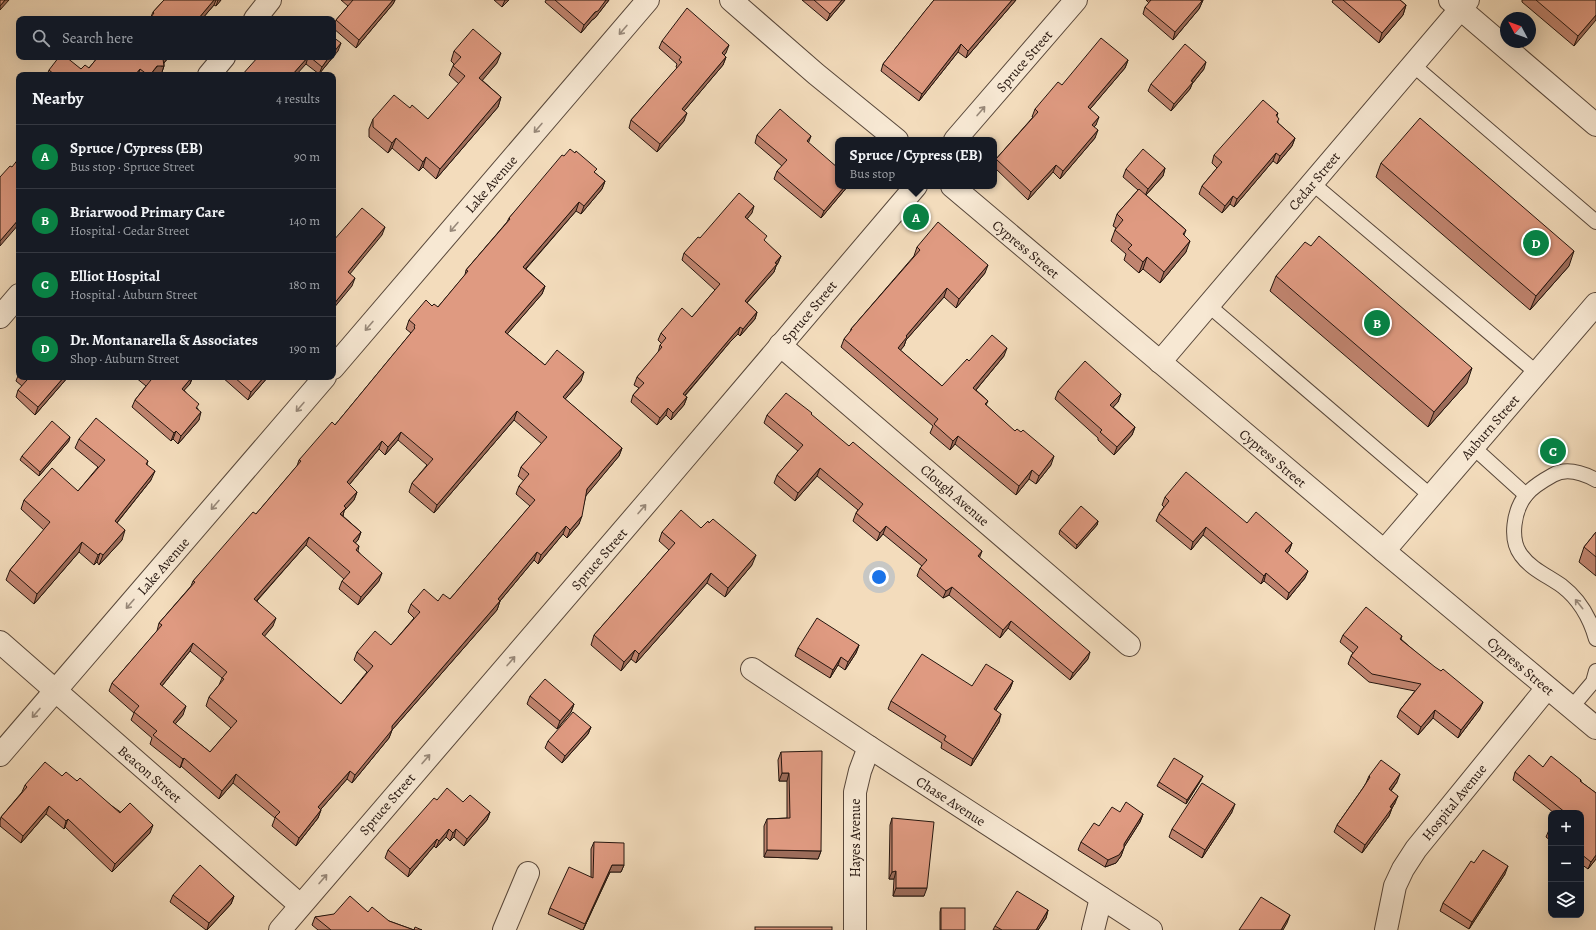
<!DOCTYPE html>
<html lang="en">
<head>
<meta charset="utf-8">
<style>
	:root { --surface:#171b24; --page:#242831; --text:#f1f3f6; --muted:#9ea1a6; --line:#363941; --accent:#0b8043 }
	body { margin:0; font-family:Alegreya,serif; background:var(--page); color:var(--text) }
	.controls { position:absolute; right:12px; bottom:12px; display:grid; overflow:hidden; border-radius:8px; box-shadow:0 4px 16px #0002 }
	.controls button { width:36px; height:36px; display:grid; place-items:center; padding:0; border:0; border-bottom:1px solid var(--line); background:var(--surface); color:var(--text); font:20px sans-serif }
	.compass { position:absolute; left:1500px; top:12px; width:36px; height:36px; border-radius:50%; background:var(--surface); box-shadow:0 4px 16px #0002; rotate:311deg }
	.you { position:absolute; left:879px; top:577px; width:14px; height:14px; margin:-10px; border:3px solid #fff; border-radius:50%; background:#1a73e8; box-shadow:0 0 0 6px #1a73e833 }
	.badge { display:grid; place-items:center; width:26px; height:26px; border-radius:50%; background:var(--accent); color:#fff; font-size:13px; font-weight:700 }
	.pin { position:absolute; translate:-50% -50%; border:2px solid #fff; box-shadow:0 1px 4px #0006 }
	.popup { position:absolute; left:835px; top:137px; width:162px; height:52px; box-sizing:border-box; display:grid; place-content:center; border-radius:8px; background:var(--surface); filter:drop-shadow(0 1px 3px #0005); font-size:13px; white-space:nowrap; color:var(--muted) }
	.popup b { font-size:15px; color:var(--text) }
	.popup::after { content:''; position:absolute; left:50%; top:100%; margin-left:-8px; border:8px solid transparent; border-top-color:var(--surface) }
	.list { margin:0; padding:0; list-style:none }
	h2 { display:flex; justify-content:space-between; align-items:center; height:52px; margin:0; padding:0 16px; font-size:17px }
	h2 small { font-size:13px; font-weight:400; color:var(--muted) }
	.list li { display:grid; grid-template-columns:26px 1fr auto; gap:12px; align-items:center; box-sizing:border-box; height:64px; padding:0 16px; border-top:1px solid var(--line) }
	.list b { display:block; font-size:15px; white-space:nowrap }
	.list p { margin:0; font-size:13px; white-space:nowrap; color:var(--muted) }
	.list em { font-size:13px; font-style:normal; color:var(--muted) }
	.icon { flex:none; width:22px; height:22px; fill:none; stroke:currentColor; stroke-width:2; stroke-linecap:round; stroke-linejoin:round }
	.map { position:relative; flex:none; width:1596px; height:930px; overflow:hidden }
	.search { position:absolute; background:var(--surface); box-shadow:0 4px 16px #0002; left:16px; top:16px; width:320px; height:44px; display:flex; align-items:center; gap:10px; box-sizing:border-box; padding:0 14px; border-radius:8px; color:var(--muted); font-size:15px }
	.panel { position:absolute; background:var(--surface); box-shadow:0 4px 16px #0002; left:16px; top:72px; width:320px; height:308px; border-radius:8px }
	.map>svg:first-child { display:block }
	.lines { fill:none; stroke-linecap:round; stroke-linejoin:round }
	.service-casing { stroke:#58473a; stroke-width:16 }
	.minor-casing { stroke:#58473a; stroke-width:24 }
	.tertiary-casing { stroke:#58473a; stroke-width:24 }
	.service { stroke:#f7e8d3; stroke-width:14 }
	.minor { stroke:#f7e8d3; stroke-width:22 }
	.tertiary { stroke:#f7e8d3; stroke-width:22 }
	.wall { fill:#c0846f; stroke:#25150e; fill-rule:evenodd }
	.shaded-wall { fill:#9c6c5a; stroke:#25150e }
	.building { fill:#df9a81; stroke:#25150e; fill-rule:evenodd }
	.oneway { stroke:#98897a }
	.labels { text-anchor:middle; stroke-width:3; stroke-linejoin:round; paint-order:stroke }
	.street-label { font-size:14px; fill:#25150e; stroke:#f7e8d3 }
</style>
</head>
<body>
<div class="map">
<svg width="1596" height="930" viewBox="0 0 1596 930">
	<rect width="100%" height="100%" fill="#f3dcbc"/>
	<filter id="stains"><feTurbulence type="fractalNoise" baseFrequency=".005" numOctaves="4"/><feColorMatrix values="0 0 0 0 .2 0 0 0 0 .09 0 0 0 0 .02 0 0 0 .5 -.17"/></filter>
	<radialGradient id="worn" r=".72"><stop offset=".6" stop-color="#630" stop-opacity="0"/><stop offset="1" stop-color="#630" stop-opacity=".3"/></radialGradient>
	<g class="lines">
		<g class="service-casing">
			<g id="service">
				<path d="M 1413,65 L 1596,222"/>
				<path d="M 1312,183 L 1537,373"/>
				<path d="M 1208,305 L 1431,496"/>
				<path d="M 1473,447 L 1526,495"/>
				<path d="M 1596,480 C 1583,473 1567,467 1553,475 C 1544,480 1532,487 1526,495 C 1514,510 1509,539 1521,555 C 1531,569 1548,576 1562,586 C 1579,599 1590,618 1596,639"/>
				<path d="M 1571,708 L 1593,682 L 1596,671"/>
			</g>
		</g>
		<g class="minor-casing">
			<g id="minor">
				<path d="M 731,0 L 816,74 L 897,140"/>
				<path d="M 1450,0 L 1596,125"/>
				<path d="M 255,19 L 270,0"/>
				<path d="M 209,75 L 224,57"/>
				<path d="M 952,186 L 1384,551 L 1596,728"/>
				<path d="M 0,317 L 19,295"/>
				<path d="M 780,345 L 1129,645"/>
				<path d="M 1160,362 L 1468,0"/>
				<path d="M 1384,551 L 1596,304"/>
				<path d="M 0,642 L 300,905"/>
				<path d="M 752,669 L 869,747 L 1151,930"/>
				<path d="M 504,930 L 528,873"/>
				<path d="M 855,930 L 855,792 L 860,771 L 869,747"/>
				<path d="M 1093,930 L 1101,898"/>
				<path d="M 1386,930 L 1395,886 L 1403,869 L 1416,849 L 1547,688"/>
			</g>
		</g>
		<g class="tertiary-casing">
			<g id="tertiary">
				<path d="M 955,140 L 1076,0"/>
				<path d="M 333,368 L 648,0"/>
				<path d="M 0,755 L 325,377"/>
				<path d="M 280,930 L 656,492 L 916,186"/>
			</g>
		</g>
		<use href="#service" class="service"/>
		<use href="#minor" class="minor"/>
		<use href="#tertiary" class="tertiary"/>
	</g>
	<g class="wall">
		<path d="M 164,0 L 221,0 L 216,6 L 214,5 L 202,19 L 150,19 L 153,12 Z"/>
		<path d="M 341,0 L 395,0 L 393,4 L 356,48 L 333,28 L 336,20 L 348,6 Z"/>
		<path d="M 494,0 L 509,0 L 502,7 Z"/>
		<path d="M 546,0 L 609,0 L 595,18 L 592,20 L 581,33 L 545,2 Z"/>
		<path d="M 802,0 L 845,0 L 827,21 Z"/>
		<path d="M 934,0 L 1016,0 L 966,58 L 958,52 L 919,101 L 881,71 L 883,64 Z"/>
		<path d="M 1146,0 L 1203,0 L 1199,9 L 1173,40 L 1143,14 L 1145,7 L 1149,3 Z"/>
		<path d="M 1333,0 L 1400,0 L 1406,5 L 1403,15 L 1379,43 L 1332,2 Z"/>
		<path d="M 1522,0 L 1596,0 L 1574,46 L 1522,2 Z"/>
		<path d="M 662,41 L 726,53 L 724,55 L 726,57 L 723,65 L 684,111 L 684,121 L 657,152 L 629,128 L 631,120 L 677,68 L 676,67 L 677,64 L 659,48 Z"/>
		<path d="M 454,51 L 497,63 L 482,80 L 501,97 L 498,107 L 436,179 L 423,167 L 419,171 L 392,148 L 388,153 L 369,137 L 369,129 L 373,119 L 410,108 L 428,119 L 459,84 L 449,75 L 453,66 L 454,64 L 451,61 Z"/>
		<path d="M 98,57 L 169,57 L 164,63 L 164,66 L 161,75 L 47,75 L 49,70 L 81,69 L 89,68 Z"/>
		<path d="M 258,57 L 333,57 L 319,74 L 306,64 Z"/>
		<path d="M 1128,60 L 1125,68 L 1090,109 L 1096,125 L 1094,127 L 1095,138 L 1060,179 L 1053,172 L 1028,200 L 994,167 L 994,164 L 996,159 L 1033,117 L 1032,117 L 1035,109 L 1062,85 Z"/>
		<path d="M 1204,69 L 1192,84 L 1190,89 L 1171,111 L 1148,91 L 1151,84 Z"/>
		<path d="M 1278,113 L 1277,116 L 1278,123 L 1295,138 L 1292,146 L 1277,164 L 1273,161 L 1234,207 L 1230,204 L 1222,213 L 1199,194 L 1202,186 L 1217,168 L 1212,163 L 1214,155 Z"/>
		<path d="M 757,135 L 808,143 L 838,186 L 848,186 L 821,218 L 774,179 L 777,171 L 782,166 L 755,143 Z"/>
		<path d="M 564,156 L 595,173 L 605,181 L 602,189 L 581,214 L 576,211 L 526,269 L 545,286 L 542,294 L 507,334 L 545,365 L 581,381 L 565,399 L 622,448 L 619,456 L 586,495 L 579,524 L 567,538 L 563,534 L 538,564 L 534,560 L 500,601 L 497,610 L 392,730 L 389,738 L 352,783 L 347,779 L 321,809 L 318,818 L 296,846 L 272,826 L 275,818 L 233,783 L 219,799 L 181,766 L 180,768 L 150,744 L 152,738 L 131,720 L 134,713 L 109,691 L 112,683 L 157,631 L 159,623 L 191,586 L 193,581 L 256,514 L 297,466 L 299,460 L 335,425 L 411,333 L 406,329 L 409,320 L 432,306 L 438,307 L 465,275 L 466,270 L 507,222 L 509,218 ZM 514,420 L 542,444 L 521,467 L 518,476 L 524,481 L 519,486 L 516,494 L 530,506 L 450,599 L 411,604 L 408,612 L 414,618 L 391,645 L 357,652 L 354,660 L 367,672 L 341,704 L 264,636 L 273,626 L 257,601 L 306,545 L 344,579 L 342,581 L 339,589 L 358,605 L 379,581 L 358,551 L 359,546 L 355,543 L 358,540 L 361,532 L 343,516 L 344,511 L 354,500 L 357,492 L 349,485 L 379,449 L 385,455 L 398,440 L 427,465 L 412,483 L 409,492 L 434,513 ZM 190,651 L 222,678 L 219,685 L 209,697 L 206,706 L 231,728 L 210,752 L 175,724 L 183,715 L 162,686 Z"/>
		<path d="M 1381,163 L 1569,266 L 1530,310 L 1376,177 Z"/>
		<path d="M 1165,168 L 1163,176 L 1146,195 L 1186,230 L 1184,235 L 1186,252 L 1160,283 L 1143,269 L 1139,273 L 1124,260 L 1126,254 L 1111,241 L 1115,230 L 1116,228 L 1113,226 L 1117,214 L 1138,190 L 1123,177 L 1126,169 Z"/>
		<path d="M 752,213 L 747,218 L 765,242 L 781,256 L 778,263 L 776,266 L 774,272 L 747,303 L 757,312 L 755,319 L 740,336 L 738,334 L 730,342 L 685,396 L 687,397 L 684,405 L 671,420 L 666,415 L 657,425 L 631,402 L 633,395 L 639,388 L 634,385 L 637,377 L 658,353 L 660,345 L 662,344 L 658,340 L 661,333 L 692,317 L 715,290 L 682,260 L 684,253 L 700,238 Z"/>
		<path d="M 1311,246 L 1467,383 L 1428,427 L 1270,291 L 1276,276 Z"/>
		<path d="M 917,247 L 985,273 L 956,308 L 944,297 L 906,340 L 904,346 L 900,350 L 942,386 L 969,361 L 1004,356 L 976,390 L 988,401 L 986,405 L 1051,465 L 1036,484 L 1029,479 L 1016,495 L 955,444 L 950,450 L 930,433 L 933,426 L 841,347 L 844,339 L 850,332 L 851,329 L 914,256 Z"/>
		<path d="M 19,373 L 19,377 L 68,377 L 35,415 L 16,397 L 18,390 L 22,386 L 16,381 Z"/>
		<path d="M 135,377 L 193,377 L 190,384 L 184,390 L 198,409 L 199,420 L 178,444 L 173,439 L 171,441 L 132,407 L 135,400 L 146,386 Z"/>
		<path d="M 222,377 L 268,377 L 248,400 Z"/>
		<path d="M 1058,391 L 1121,394 L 1118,402 L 1113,407 L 1135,427 L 1132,435 L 1114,455 L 1098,440 L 1098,438 L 1055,399 Z"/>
		<path d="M 767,415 L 811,415 L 980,558 L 1088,659 L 1070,680 L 1008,628 L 1000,638 L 949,595 L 943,598 L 917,576 L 920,568 L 922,566 L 883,534 L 877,541 L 853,521 L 856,513 L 858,510 L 817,476 L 795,501 L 774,483 L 777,475 L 798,451 L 764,423 Z"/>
		<path d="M 79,439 L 148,461 L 147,464 L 151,480 L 117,523 L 122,540 L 99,565 L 97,562 L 94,565 L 79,552 L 34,604 L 6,580 L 10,570 L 44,530 L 21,509 L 24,500 L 78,491 L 98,467 L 75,448 Z"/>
		<path d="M 69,441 L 39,476 L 20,460 L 22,456 Z"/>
		<path d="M 1165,497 L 1247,523 L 1292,543 L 1289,551 L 1287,553 L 1305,578 L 1287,600 L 1264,581 L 1261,584 L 1203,535 L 1191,550 L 1156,521 L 1159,514 L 1164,507 L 1162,505 Z"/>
		<path d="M 1098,521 L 1097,525 L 1076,549 L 1059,534 L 1060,530 Z"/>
		<path d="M 701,528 L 752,565 L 725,597 L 707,583 L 636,663 L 631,659 L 621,671 L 591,645 L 594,635 L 669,550 L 659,541 L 662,532 Z"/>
		<path d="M 1596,532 L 1596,576 L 1579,562 L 1584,547 Z"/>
		<path d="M 1343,635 L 1402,636 L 1401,639 L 1480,709 L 1458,738 L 1433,718 L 1418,735 L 1397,717 L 1400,710 L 1415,691 L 1369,682 L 1348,664 L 1351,656 L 1353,653 L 1340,642 Z"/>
		<path d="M 859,645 L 856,653 L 845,670 L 838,665 L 830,678 L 795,656 L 798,648 Z"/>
		<path d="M 1013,681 L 1010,689 L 996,710 L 999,722 L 971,766 L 941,748 L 942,743 L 888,709 L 891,701 L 972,686 Z"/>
		<path d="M 530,696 L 574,704 L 571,712 L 557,729 L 527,704 Z"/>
		<path d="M 591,727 L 588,734 L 562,763 L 545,748 L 548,741 Z"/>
		<path d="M 781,752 L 821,851 L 818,859 L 764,857 L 764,826 L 767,819 L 787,818 L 787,781 L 779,781 L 778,760 Z"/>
		<path d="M 1543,767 L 1581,780 L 1581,782 L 1596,793 L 1596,859 L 1588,869 L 1581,864 L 1581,813 L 1554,813 L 1513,780 L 1515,772 Z"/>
		<path d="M 62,776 L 77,781 L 150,833 L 112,872 L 65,827 L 64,829 L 46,814 L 21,843 L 0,826 L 0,821 L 1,817 L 22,792 L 25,785 Z"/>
		<path d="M 1369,776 L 1397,782 L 1391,791 L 1395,803 L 1392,808 L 1389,816 L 1362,853 L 1334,832 L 1337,825 L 1363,788 L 1366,783 Z"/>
		<path d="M 1201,780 L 1186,804 L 1157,786 L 1159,782 Z"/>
		<path d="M 437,800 L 463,802 L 490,812 L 487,820 L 464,846 L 454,837 L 450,841 L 446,837 L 436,848 L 434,846 L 408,877 L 385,858 L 388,850 Z"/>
		<path d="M 1232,812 L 1202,858 L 1169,837 L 1172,829 Z"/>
		<path d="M 1143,814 L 1140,822 L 1124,847 L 1121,856 L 1116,863 L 1105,867 L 1078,850 L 1081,842 L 1099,826 Z"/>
		<path d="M 892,818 L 924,896 L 893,896 L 894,879 L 889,879 L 890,825 Z"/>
		<path d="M 1551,828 L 1551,841 L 1546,837 L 1549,830 Z"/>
		<path d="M 594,842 L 624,865 L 621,872 L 610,872 L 583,930 L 582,930 L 548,914 L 550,908 L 591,877 L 591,849 Z"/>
		<path d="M 1474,863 L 1505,874 L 1469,929 L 1440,911 L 1443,903 Z"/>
		<path d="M 173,895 L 234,896 L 231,904 L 207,930 L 206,930 L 170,902 Z"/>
		<path d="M 941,908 L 965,930 L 940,930 L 940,912 Z"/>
		<path d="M 1048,910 L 1046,918 L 1038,930 L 993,930 L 995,926 Z"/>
		<path d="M 368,912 L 389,921 L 414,930 L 422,930 L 318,930 L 312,925 L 315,917 Z"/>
	</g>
	<g class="shaded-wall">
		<path d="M 5,0 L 9,0 L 0,10 L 0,6 Z"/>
		<path d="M 214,0 L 216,0 L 214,5 L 202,19 L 198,19 Z"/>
		<path d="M 218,0 L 221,0 L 216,6 Z"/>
		<path d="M 393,0 L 395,0 L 393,4 L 356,48 L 359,40 Z"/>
		<path d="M 505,0 L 509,0 L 502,7 Z"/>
		<path d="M 606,0 L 609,0 L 595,18 L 592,20 L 581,33 L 584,25 Z"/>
		<path d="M 842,0 L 845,0 L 827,21 L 830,14 Z"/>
		<path d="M 1012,0 L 1016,0 L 966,58 L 968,51 Z"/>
		<path d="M 1200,0 L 1203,0 L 1199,9 L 1173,40 L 1175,32 Z"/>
		<path d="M 1406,5 L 1403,15 L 1379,43 L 1382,33 Z"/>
		<path d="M 1596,15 L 1596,20 L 1574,46 L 1578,36 Z"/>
		<path d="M 341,43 L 338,51 L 333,57 L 333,53 Z"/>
		<path d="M 961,44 L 958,52 L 919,101 L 922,94 Z"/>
		<path d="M 729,45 L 726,53 L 719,61 L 722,53 Z"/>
		<path d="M 501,53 L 497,63 L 476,88 L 479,78 Z"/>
		<path d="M 165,57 L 169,57 L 161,66 L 164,66 L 161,75 L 150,75 Z"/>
		<path d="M 308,57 L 306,64 L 296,75 L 292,75 Z"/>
		<path d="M 329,57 L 333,57 L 319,74 L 322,67 Z"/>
		<path d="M 726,57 L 723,65 L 679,117 L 682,109 Z"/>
		<path d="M 1128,60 L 1125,68 L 1085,115 L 1088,107 Z"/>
		<path d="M 1206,62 L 1204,69 L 1192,84 L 1190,89 L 1171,111 L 1174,104 Z"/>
		<path d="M 140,69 L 138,75 L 135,75 Z"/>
		<path d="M 501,97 L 498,107 L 436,179 L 440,169 Z"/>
		<path d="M 687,113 L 684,121 L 657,152 L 660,144 Z"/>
		<path d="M 1099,117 L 1096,125 L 1089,132 L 1092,125 Z"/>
		<path d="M 1098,130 L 1095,138 L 1060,179 L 1063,171 Z"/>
		<path d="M 811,136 L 808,144 L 807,141 Z"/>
		<path d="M 396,138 L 392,148 L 388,153 L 392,143 Z"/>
		<path d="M 1295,138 L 1292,146 L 1277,164 L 1280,156 Z"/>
		<path d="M 1276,153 L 1273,161 L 1234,207 L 1237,199 Z"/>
		<path d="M 426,157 L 423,167 L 419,171 L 423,162 Z"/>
		<path d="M 1056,165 L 1053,172 L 1028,200 L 1031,192 Z"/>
		<path d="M 1165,168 L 1163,176 L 1145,196 L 1148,189 Z"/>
		<path d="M 605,181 L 602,189 L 581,214 L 584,206 Z"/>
		<path d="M 845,186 L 848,186 L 821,218 L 824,211 Z"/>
		<path d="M 1233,196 L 1230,204 L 1222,213 L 1225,206 Z"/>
		<path d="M 579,202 L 576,211 L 520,275 L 523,267 Z"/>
		<path d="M 754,206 L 752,213 L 743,224 L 745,217 Z"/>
		<path d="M 19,219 L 19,224 L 0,246 L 0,241 Z"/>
		<path d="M 385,227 L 382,235 L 345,280 L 348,272 Z"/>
		<path d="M 1190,241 L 1186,252 L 1160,283 L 1164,272 Z"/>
		<path d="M 1574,251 L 1569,266 L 1530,310 L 1536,296 Z"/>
		<path d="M 781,256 L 778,263 L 776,266 L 774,272 L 742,308 L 745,301 Z"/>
		<path d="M 1147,257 L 1143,269 L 1139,273 L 1143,262 Z"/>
		<path d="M 988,265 L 985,273 L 956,308 L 959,299 Z"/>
		<path d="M 355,278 L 352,286 L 333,309 L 333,305 Z"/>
		<path d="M 545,286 L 542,294 L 502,340 L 505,332 Z"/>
		<path d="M 947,288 L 944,297 L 906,340 L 904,346 L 895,357 L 898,348 L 906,336 Z"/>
		<path d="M 757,312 L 755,319 L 740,336 L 743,329 Z"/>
		<path d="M 740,327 L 738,334 L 730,342 L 680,401 L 683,394 L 733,335 Z"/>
		<path d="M 1007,348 L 1004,356 L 970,397 L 973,388 Z"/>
		<path d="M 1472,368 L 1467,383 L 1428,427 L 1434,412 Z"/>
		<path d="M 584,372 L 581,381 L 560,405 L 563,397 Z"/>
		<path d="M 64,377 L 68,377 L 35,415 L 38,407 Z"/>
		<path d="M 192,377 L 190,384 L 179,396 L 182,389 Z"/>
		<path d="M 264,377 L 268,377 L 248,400 L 251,392 Z"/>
		<path d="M 1121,394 L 1118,402 L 1108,413 L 1110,405 Z"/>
		<path d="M 687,397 L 684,405 L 671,420 L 673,413 Z"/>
		<path d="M 668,408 L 666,415 L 657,425 L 660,418 Z"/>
		<path d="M 517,411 L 514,420 L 434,513 L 437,505 Z"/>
		<path d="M 201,412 L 199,420 L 178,444 L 181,436 Z"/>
		<path d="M 1135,427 L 1132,435 L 1114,455 L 1117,447 Z"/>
		<path d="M 176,431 L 173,439 L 171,441 L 174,433 Z"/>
		<path d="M 401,432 L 398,440 L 385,455 L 388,447 Z"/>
		<path d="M 958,436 L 955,444 L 950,450 L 953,441 Z"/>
		<path d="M 70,437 L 69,441 L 39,476 L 40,472 Z"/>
		<path d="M 382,441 L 379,449 L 344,491 L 347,482 Z"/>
		<path d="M 622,448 L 619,456 L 584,498 L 587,489 Z"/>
		<path d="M 1054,456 L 1051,465 L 1036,484 L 1039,476 Z"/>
		<path d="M 820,468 L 817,476 L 795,501 L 798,493 Z"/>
		<path d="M 1032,470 L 1029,479 L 1016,495 L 1019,486 Z"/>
		<path d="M 155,471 L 151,480 L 111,530 L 115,521 Z"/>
		<path d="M 357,492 L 354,500 L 344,511 L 343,516 L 340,514 L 344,506 Z"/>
		<path d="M 582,516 L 579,524 L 567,538 L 570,530 Z"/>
		<path d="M 1098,521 L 1097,525 L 1076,549 L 1077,545 Z"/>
		<path d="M 566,526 L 563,534 L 538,564 L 541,555 Z"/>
		<path d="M 886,526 L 883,534 L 877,541 L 880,533 Z"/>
		<path d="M 1206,527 L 1203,535 L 1191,550 L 1193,542 Z"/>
		<path d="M 125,530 L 122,540 L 99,565 L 103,555 Z"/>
		<path d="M 361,532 L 358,540 L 350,549 L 353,541 Z"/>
		<path d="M 309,537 L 306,545 L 251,607 L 254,599 Z"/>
		<path d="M 82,542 L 79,552 L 34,604 L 37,594 Z"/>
		<path d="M 1292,543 L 1289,551 L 1282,559 L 1285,551 Z"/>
		<path d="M 982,551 L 979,559 L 978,556 Z"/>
		<path d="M 537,552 L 534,560 L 495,607 L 498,599 Z"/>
		<path d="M 100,553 L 97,562 L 94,565 L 98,555 Z"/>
		<path d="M 756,555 L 752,565 L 725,597 L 728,588 Z"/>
		<path d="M 1308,571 L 1305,578 L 1287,600 L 1289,593 Z"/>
		<path d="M 382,573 L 379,581 L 358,605 L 361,597 Z"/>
		<path d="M 711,573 L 707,583 L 636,663 L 639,654 Z"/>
		<path d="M 1266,573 L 1264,581 L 1261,584 L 1264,576 Z"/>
		<path d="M 952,587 L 949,595 L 943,598 L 946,591 Z"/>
		<path d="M 500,601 L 497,610 L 392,730 L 389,738 L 352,783 L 355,775 L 392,726 Z"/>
		<path d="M 276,618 L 273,626 L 259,643 L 262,634 Z"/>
		<path d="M 1011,621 L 1008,628 L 1000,638 L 1003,630 Z"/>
		<path d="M 193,643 L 190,651 L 157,692 L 160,684 Z"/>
		<path d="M 859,645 L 856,653 L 845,670 L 848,662 Z"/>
		<path d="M 635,650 L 631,659 L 621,671 L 624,662 Z"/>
		<path d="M 1090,652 L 1088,659 L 1070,680 L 1073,673 Z"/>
		<path d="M 841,657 L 838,665 L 830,678 L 833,670 Z"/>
		<path d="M 1013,681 L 1010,689 L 991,717 L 994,709 Z"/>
		<path d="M 1483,702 L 1480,709 L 1458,738 L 1461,730 Z"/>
		<path d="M 574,704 L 571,712 L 557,729 L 560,721 Z"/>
		<path d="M 186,706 L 183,715 L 170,730 L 173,722 Z"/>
		<path d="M 1435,710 L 1433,718 L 1418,735 L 1421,727 Z"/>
		<path d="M 1001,714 L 999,722 L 971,766 L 973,759 Z"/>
		<path d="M 591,727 L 588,734 L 562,763 L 565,756 Z"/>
		<path d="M 184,758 L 181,766 L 180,768 L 183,759 Z"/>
		<path d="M 350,771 L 347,779 L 315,816 L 318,807 Z"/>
		<path d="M 782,773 L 789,773 L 787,781 L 779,781 Z"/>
		<path d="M 236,774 L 233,783 L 219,799 L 222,791 Z"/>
		<path d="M 1400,774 L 1397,782 L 1386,797 L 1389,789 Z"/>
		<path d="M 1203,776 L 1201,780 L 1186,804 L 1187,800 Z"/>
		<path d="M 1398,796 L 1395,803 L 1392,808 L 1389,816 L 1362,853 L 1365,845 Z"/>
		<path d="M 1235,804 L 1232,812 L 1202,858 L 1205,850 Z"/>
		<path d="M 49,806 L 46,814 L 21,843 L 23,836 Z"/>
		<path d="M 321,810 L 318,818 L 296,846 L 299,838 Z"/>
		<path d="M 490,812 L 487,820 L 464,846 L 467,839 Z"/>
		<path d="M 1143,814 L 1140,822 L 1121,852 L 1124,844 Z"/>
		<path d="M 68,819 L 65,827 L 64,829 L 66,821 Z"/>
		<path d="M 153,825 L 150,833 L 112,872 L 115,864 Z"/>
		<path d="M 449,829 L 446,837 L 436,848 L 439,841 Z"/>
		<path d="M 456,829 L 454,837 L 450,841 L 453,833 Z"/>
		<path d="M 437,839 L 434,846 L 408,877 L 410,869 Z"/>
		<path d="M 1124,848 L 1121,856 L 1116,863 L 1105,867 L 1108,860 Z"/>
		<path d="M 767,850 L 821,851 L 818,859 L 764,857 Z"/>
		<path d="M 1596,855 L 1596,859 L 1588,869 L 1591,862 Z"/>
		<path d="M 612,865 L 624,865 L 621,872 L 610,872 L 583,930 Z"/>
		<path d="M 1508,866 L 1505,874 L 1469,929 L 1472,922 Z"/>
		<path d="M 896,871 L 894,879 L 889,879 L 892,872 Z"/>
		<path d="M 896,888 L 927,888 L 924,896 L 893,896 Z"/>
		<path d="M 234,896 L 231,904 L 207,930 L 209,923 Z"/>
		<path d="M 1048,910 L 1046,918 L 1038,930 L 1036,930 Z"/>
		<path d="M 1290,915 L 1287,923 L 1283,930 L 1281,930 Z"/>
	</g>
	<g class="building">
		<path d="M 0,0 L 5,0 L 0,6 Z"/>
		<path d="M 164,0 L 214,0 L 198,19 L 151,19 L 152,18 L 151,17 L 154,13 L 153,12 Z"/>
		<path d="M 353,0 L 393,0 L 359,40 L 336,20 Z"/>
		<path d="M 555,0 L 606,0 L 598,11 L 595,12 L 584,25 Z"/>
		<path d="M 814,0 L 842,0 L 830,14 Z"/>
		<path d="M 934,0 L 1012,0 L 968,51 L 961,44 L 922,94 L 883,64 L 925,11 Z"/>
		<path d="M 1151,0 L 1200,0 L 1202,1 L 1175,32 L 1145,7 Z"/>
		<path d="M 1343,0 L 1400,0 L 1406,5 L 1382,33 Z"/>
		<path d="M 1536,0 L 1596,0 L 1596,15 L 1578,36 Z"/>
		<path d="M 687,8 L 729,45 L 722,53 L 726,57 L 682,109 L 687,113 L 660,144 L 631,120 L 682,62 L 679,60 L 681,57 L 662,41 Z"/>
		<path d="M 473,29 L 501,53 L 479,78 L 501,97 L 440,169 L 426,157 L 423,162 L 396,138 L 392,143 L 373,127 L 373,119 L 394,95 L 410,108 L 412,105 L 428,119 L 465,76 L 453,66 L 461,57 L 454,51 Z"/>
		<path d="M 333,37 L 341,43 L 333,53 Z"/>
		<path d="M 1101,38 L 1128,60 L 1088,107 L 1099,117 L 1092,125 L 1098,130 L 1063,171 L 1056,165 L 1031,192 L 996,159 L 1038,112 L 1035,109 L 1058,82 L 1062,85 Z"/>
		<path d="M 1185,44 L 1206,62 L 1191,81 L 1193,82 L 1174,104 L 1151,84 Z"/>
		<path d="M 59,57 L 66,57 L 81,69 L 85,65 L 89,68 L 98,57 L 165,57 L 163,59 L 164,66 L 157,66 L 150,75 L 148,75 L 140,69 L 135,75 L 55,75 L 49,70 Z"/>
		<path d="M 258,57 L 308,57 L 292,75 L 242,75 Z"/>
		<path d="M 310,57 L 329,57 L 322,67 Z"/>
		<path d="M 1263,100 L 1278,113 L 1276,115 L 1279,119 L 1277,122 L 1295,138 L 1280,156 L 1276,153 L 1237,199 L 1233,196 L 1225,206 L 1202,186 L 1222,162 L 1214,155 Z"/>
		<path d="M 780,109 L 811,136 L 807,141 L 838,168 L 838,186 L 845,186 L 824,211 L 777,171 L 787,160 L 757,135 Z"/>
		<path d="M 1420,118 L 1574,251 L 1536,296 L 1381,163 Z"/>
		<path d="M 570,149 L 575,153 L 576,151 L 597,169 L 594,172 L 605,181 L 584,206 L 579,202 L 523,267 L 545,286 L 505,332 L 545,365 L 557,350 L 584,372 L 563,397 L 622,448 L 587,489 L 582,516 L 570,530 L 566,526 L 541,555 L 537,552 L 498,599 L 500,601 L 392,726 L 392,730 L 355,775 L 350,771 L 318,807 L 321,810 L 299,838 L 275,817 L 280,812 L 236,774 L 222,791 L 184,758 L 183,759 L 153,735 L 157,731 L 134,712 L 139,706 L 112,683 L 155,633 L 162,625 L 159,623 L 195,582 L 193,581 L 253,512 L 256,514 L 301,461 L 299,460 L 332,422 L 335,425 L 415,328 L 414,327 L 415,325 L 409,320 L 426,300 L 432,306 L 434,304 L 438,307 L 468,271 L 466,270 L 510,219 L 509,218 L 562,155 L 564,156 ZM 517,411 L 547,437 L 521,467 L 529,474 L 519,486 L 535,500 L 450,599 L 443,594 L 438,601 L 424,589 L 411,604 L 420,612 L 391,645 L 375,631 L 357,652 L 373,666 L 341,704 L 262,634 L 276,618 L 254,599 L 309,537 L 350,572 L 342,581 L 361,597 L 382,573 L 356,550 L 359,546 L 353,541 L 361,532 L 340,514 L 346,508 L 344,506 L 357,492 L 347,482 L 382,441 L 388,447 L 401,432 L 433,459 L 412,483 L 437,505 ZM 193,643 L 227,672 L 222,678 L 224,679 L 209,697 L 237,721 L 210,752 L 173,722 L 186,706 L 160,684 Z"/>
		<path d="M 1143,149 L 1165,168 L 1148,189 L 1126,169 Z"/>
		<path d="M 19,158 L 19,219 L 0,241 L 0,177 L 10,166 L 12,167 Z"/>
		<path d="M 1139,189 L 1186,230 L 1183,234 L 1190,241 L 1164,272 L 1147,257 L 1143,262 L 1128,249 L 1132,245 L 1115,230 L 1123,220 L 1117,214 Z"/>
		<path d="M 739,193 L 754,206 L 745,217 L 767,236 L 764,240 L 781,256 L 775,263 L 777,264 L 745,301 L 757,312 L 743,329 L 740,327 L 733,335 L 683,394 L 687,397 L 673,413 L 668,408 L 660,418 L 633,395 L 644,383 L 637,377 L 662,347 L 660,345 L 666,338 L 661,333 L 682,308 L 692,317 L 720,284 L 684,253 L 698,237 L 700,238 Z"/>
		<path d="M 362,208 L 385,227 L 348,272 L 355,278 L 333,305 L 333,241 Z"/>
		<path d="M 938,222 L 988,265 L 959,299 L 947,288 L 906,336 L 907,337 L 898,348 L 942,386 L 967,359 L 969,361 L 992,335 L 1007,348 L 973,388 L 988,401 L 985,404 L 1015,431 L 1017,429 L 1021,432 L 1023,430 L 1054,456 L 1039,476 L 1032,470 L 1019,486 L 958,436 L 953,441 L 934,424 L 938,419 L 844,339 L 852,329 L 851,329 L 920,250 L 917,247 Z"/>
		<path d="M 1319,236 L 1472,368 L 1434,412 L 1276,276 L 1305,242 L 1311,246 Z"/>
		<path d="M 1085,361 L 1121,394 L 1110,405 L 1135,427 L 1117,447 L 1100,432 L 1102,430 L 1058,391 Z"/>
		<path d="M 24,377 L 64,377 L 38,407 L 18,390 L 27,380 Z"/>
		<path d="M 147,377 L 192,377 L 182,389 L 199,404 L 196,408 L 201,412 L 181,436 L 176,431 L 174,433 L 135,400 L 151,380 Z"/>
		<path d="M 234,377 L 264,377 L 251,392 Z"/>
		<path d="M 786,393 L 812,413 L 811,414 L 849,446 L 853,442 L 924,502 L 982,551 L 978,556 L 1090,652 L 1073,673 L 1011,621 L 1003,630 L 952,587 L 946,591 L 920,568 L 927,560 L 886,526 L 880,533 L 856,513 L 863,504 L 820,468 L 798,493 L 777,475 L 803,445 L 767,415 Z"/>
		<path d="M 96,418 L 148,461 L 146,464 L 155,471 L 115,521 L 125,530 L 103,555 L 100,553 L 98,555 L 82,542 L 37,594 L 10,570 L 50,522 L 24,500 L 52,468 L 78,491 L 105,460 L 79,439 Z"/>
		<path d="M 52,421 L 70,437 L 40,472 L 22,456 Z"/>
		<path d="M 1186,472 L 1247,523 L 1256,512 L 1292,543 L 1285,551 L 1308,571 L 1289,593 L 1266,573 L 1264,576 L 1206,527 L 1193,542 L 1159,514 L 1169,501 L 1165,497 Z"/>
		<path d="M 1081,506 L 1098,521 L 1077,545 L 1060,530 Z"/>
		<path d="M 681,510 L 701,528 L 708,521 L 709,523 L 713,519 L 756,555 L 728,588 L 711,573 L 639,654 L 635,650 L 624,662 L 594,635 L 675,543 L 662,532 Z"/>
		<path d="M 1596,532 L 1596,557 L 1584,547 Z"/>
		<path d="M 1366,607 L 1402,636 L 1400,639 L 1435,667 L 1441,671 L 1443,669 L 1483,702 L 1461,730 L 1435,710 L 1421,727 L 1400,710 L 1421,684 L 1372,674 L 1351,656 L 1358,647 L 1343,635 Z"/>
		<path d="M 817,618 L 859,645 L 848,662 L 841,657 L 833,670 L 798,648 Z"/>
		<path d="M 922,654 L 972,686 L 986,664 L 1013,681 L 994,709 L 1001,714 L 973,759 L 944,740 L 946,736 L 891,701 Z"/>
		<path d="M 545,679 L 574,704 L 560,721 L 530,696 Z"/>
		<path d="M 573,712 L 591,727 L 565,756 L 548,741 Z"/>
		<path d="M 822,751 L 821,851 L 767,850 L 767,819 L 790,818 L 789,773 L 782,773 L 781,752 Z"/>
		<path d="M 1529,755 L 1543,767 L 1551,756 L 1581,780 L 1580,781 L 1596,793 L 1596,855 L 1591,862 L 1581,854 L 1581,813 L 1566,813 L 1515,772 Z"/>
		<path d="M 1174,758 L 1203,776 L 1187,800 L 1159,782 Z"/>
		<path d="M 1381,760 L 1400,774 L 1389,789 L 1398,796 L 1390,807 L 1392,808 L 1365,845 L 1337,825 L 1363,788 L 1370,777 L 1369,776 Z"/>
		<path d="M 45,762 L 62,776 L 66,772 L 77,781 L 80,778 L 120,813 L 130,803 L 153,825 L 115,864 L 68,819 L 66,821 L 49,806 L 23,836 L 1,817 L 27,787 L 25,785 Z"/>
		<path d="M 1202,783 L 1235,804 L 1205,850 L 1172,829 Z"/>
		<path d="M 447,788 L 463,802 L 470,795 L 490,812 L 467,839 L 456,829 L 453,833 L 449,829 L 439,841 L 437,839 L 410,869 L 388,850 L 434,798 L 437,800 Z"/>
		<path d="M 1126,802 L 1143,814 L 1124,844 L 1124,848 L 1119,855 L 1108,860 L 1081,842 L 1094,823 L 1099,826 L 1112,807 L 1120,812 Z"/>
		<path d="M 892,818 L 934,822 L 927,888 L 896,888 L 896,871 L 892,872 Z"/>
		<path d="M 594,842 L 624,843 L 624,865 L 612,865 L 585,924 L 550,908 L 569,867 L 593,878 Z"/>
		<path d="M 1483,850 L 1508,866 L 1472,922 L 1443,903 L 1471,861 L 1474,863 Z"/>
		<path d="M 200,865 L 234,896 L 209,923 L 173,895 Z"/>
		<path d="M 1017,891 L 1048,910 L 1036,930 L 1002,930 L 995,926 Z"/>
		<path d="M 350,896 L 368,912 L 372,907 L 389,921 L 414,930 L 415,927 L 422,930 L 331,930 L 315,917 L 334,914 Z"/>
		<path d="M 1261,897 L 1290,915 L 1281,930 L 1239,930 Z"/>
		<rect x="941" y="908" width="24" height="22"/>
		<rect x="755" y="927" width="77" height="3"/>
	</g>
	<defs><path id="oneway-shaft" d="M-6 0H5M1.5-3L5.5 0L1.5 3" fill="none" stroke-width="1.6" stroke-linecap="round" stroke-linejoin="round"/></defs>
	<g class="oneway">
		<use href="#oneway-shaft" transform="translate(623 30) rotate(131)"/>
		<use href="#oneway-shaft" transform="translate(981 111) rotate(-49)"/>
		<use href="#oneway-shaft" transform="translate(538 128) rotate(131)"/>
		<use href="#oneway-shaft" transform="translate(454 227) rotate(131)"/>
		<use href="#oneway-shaft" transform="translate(369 326) rotate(131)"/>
		<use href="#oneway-shaft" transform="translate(300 407) rotate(131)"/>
		<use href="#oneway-shaft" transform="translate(215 505) rotate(131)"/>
		<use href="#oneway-shaft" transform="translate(642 509) rotate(-49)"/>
		<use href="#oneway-shaft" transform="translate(130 604) rotate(131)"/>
		<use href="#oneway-shaft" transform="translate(1579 604) rotate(-129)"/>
		<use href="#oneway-shaft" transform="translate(511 661) rotate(-49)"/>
		<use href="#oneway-shaft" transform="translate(36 713) rotate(131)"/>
		<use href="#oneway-shaft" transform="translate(426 759) rotate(-49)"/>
		<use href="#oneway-shaft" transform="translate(323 879) rotate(-49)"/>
	</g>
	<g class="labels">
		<g class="street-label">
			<text transform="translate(1024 61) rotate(-49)" y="5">Spruce Street</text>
			<text transform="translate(1314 181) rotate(-50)" y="5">Cedar Street</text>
			<text transform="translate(491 184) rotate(-49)" y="5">Lake Avenue</text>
			<text transform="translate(1026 249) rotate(40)" y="5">Cypress Street</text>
			<text transform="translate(809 312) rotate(-50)" y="5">Spruce Street</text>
			<text transform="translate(1490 427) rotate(-49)" y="5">Auburn Street</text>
			<text transform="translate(1273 458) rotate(40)" y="5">Cypress Street</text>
			<text transform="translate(955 495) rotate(41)" y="5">Clough Avenue</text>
			<text transform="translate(599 559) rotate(-49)" y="5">Spruce Street</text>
			<text transform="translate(163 566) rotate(-49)" y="5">Lake Avenue</text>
			<text transform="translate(1521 666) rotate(40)" y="5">Cypress Street</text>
			<text transform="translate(150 774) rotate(41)" y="5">Beacon Street</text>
			<text transform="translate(951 801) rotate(33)" y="5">Chase Avenue</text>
			<text transform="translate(1454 802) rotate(-51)" y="5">Hospital Avenue</text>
			<text transform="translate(387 804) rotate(-49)" y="5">Spruce Street</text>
			<text transform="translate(855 838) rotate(-90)" y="5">Hayes Avenue</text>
		</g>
	</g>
	<rect width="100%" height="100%" filter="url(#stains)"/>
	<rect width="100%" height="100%" fill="url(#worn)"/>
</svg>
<div class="controls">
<button>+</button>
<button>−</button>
<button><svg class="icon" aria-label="layers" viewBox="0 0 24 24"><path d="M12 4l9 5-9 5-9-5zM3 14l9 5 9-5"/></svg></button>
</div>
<svg class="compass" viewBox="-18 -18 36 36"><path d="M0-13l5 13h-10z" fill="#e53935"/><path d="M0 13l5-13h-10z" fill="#9ea1a6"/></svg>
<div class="you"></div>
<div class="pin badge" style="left:916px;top:217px">A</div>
<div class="popup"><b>Spruce / Cypress (EB)</b>Bus stop</div>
<div class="pin badge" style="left:1377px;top:323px">B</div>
<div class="pin badge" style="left:1553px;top:451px">C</div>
<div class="pin badge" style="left:1536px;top:243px">D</div>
<div class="search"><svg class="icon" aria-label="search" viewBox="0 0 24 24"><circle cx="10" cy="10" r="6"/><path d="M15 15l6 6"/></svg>Search here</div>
<section class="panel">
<h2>Nearby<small>4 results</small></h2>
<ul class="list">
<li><span class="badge">A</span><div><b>Spruce / Cypress (EB)</b><p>Bus stop · Spruce Street</p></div><em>90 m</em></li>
<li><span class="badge">B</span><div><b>Briarwood Primary Care</b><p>Hospital · Cedar Street</p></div><em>140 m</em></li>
<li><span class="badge">C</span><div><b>Elliot Hospital</b><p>Hospital · Auburn Street</p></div><em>180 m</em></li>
<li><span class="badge">D</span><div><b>Dr. Montanarella &amp; Associates</b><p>Shop · Auburn Street</p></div><em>190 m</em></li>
</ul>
</section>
</div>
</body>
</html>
